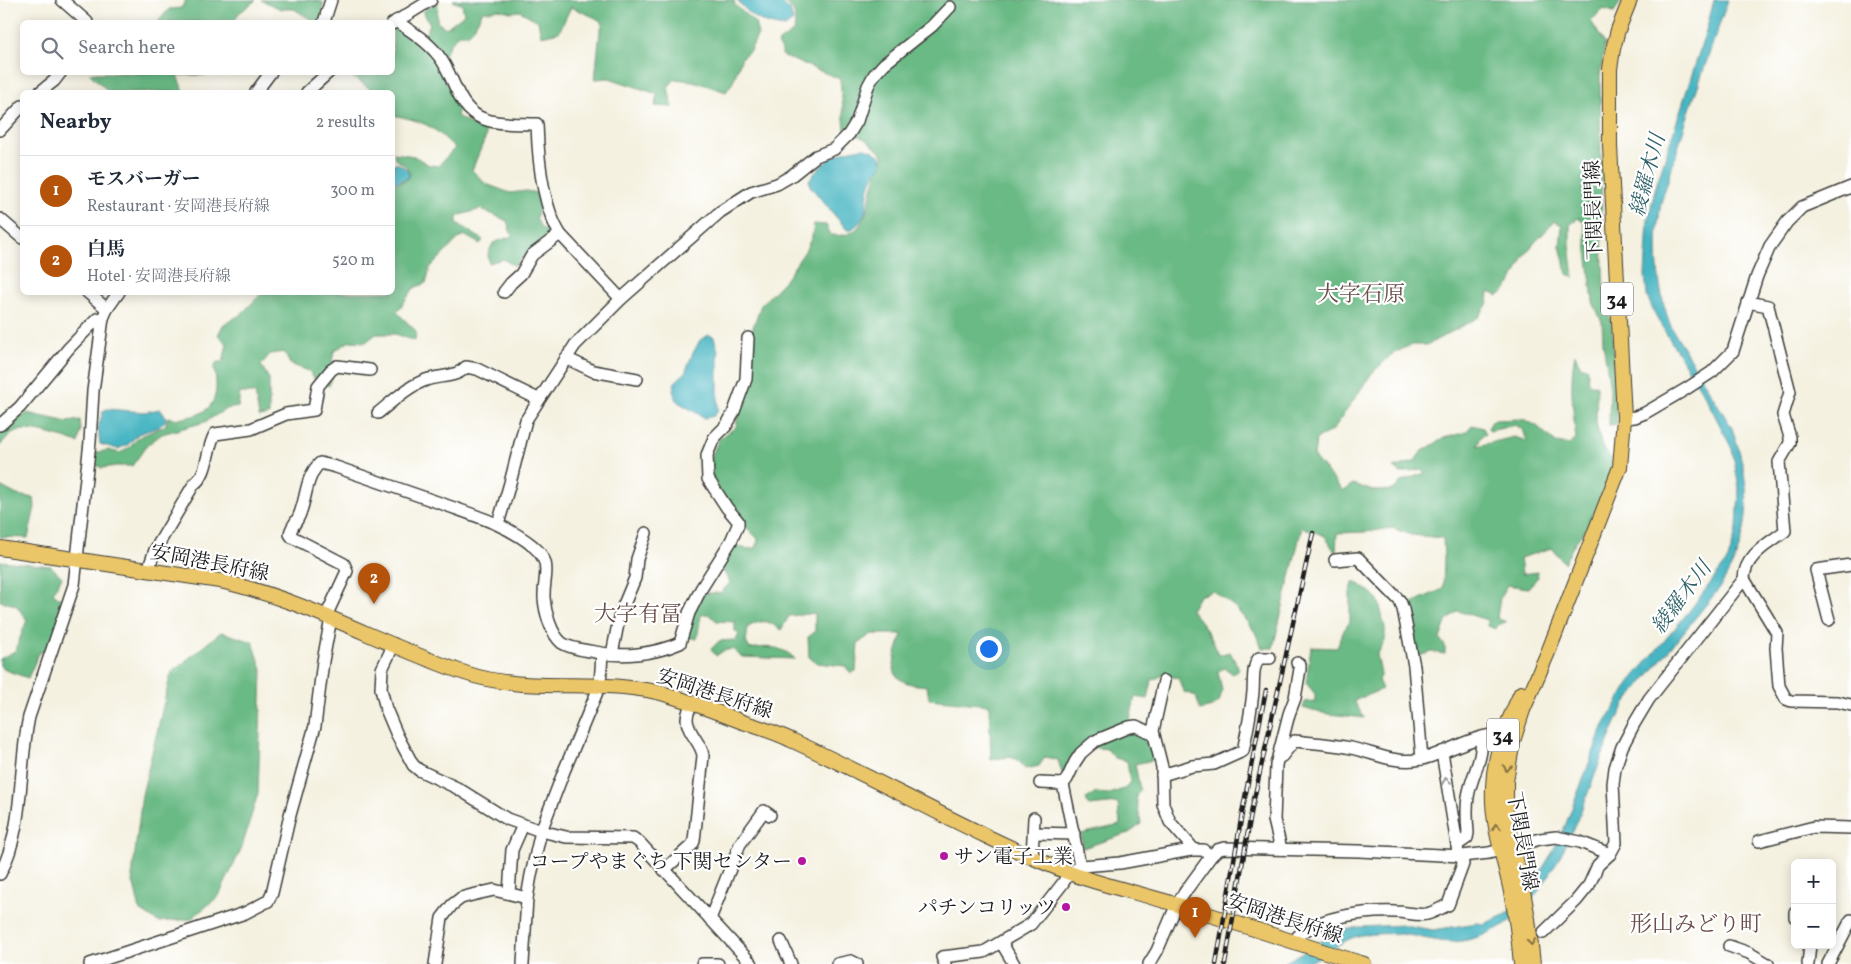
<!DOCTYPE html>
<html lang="en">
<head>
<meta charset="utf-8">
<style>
	:root { --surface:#fff; --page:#f2f2f3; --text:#1f2937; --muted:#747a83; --line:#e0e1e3; --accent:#b45309 }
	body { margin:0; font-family:Vollkorn,"Noto Serif JP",serif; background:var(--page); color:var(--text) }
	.controls { position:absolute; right:15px; bottom:15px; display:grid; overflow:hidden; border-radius:8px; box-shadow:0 2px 12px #0003 }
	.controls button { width:45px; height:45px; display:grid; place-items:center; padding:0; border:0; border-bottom:1px solid var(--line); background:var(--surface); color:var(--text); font:25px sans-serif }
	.you { position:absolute; left:988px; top:648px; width:18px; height:18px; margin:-12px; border:4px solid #fff; border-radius:50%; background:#1a73e8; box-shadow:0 0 0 8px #1a73e833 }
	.badge { display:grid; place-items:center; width:32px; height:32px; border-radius:50%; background:var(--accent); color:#fff; font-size:16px; font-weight:700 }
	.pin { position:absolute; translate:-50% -41px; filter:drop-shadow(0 1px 2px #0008) }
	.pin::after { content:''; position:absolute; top:26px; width:18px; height:15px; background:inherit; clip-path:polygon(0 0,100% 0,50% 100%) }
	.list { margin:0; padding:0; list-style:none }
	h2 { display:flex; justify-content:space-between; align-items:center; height:65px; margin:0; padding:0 20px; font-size:21px }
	h2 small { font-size:16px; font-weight:400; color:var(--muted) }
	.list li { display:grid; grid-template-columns:32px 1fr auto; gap:15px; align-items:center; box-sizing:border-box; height:70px; padding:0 20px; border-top:1px solid var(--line) }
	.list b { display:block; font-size:19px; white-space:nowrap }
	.list p { margin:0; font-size:16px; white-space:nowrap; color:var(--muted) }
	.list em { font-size:16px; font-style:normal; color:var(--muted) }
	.icon { flex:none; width:28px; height:28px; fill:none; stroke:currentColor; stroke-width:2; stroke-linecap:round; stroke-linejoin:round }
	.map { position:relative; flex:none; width:1851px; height:964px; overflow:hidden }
	.search { position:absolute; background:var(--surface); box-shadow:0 2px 12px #0003; left:20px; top:20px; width:375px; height:55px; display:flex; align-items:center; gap:12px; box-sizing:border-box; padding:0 18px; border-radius:8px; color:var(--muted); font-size:19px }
	.panel { position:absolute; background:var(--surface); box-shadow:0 2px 12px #0003; left:20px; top:90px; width:375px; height:205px; border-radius:8px }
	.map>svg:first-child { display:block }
	.forest { fill:#6bba85; stroke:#446b50 }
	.water { fill:#47b5c2; stroke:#32686f }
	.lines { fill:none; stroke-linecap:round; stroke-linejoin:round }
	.minor-casing { stroke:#3c3c39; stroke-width:14 }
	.major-casing { stroke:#3c3c39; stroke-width:16 }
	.minor { stroke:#fff; stroke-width:11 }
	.major { stroke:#ebc669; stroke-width:14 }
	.rail-casing { stroke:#1c1c1c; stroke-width:4.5 }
	.rail { stroke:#fff; stroke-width:2.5; stroke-dasharray:8; stroke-linecap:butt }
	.oneway { stroke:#847142 }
	.oneway2 { stroke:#999 }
	.poi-dot { fill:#b5179e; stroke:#fff; stroke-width:2 }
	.labels { text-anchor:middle; stroke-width:4.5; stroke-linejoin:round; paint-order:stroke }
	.shield { fill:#fff; stroke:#606060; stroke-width:1 }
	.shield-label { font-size:19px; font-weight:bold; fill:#1c1c1c }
	.street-label { font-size:20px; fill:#1c1c1c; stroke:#fff }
	.poi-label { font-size:20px; fill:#1c1c1c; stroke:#fff; text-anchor:end }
	.water-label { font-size:21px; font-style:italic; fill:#2f6167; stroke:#fff }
	.quarter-label { font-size:22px; fill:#694e49; stroke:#fff }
</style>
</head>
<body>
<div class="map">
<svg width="1851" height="964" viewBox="0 0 1851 964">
	<rect width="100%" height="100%" fill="#fff"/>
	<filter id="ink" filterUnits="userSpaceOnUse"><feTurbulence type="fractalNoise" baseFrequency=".02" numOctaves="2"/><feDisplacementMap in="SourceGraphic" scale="10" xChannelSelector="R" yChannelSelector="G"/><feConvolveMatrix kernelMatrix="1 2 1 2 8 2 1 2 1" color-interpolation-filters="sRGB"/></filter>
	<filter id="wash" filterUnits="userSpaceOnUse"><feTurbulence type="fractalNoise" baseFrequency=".0096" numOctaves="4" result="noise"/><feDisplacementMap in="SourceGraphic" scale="20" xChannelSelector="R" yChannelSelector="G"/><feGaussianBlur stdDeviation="1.12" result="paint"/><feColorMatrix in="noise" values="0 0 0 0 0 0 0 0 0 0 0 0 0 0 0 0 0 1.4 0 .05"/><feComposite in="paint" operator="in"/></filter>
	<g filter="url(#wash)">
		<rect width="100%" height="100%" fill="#f4f1e0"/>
		<g class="forest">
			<path d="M 186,0 L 256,0 L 238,14 L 234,22 L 158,22 L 169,9 L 181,8 Z"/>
			<path d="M 261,0 L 310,0 L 323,2 L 322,22 L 310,22 L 310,19 L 294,9 L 281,9 Z"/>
			<path d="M 453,0 L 734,0 L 735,5 L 755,23 L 758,34 L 750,51 L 742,57 L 733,82 L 726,92 L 693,81 L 675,79 L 668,87 L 672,107 L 655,106 L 657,94 L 609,78 L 595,79 L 600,31 L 603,23 L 596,18 L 571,7 L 559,32 L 541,36 L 538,21 L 520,11 L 511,12 L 498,9 L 490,11 L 483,11 L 473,29 L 468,34 L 458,34 C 448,47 435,63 445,81 C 449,87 456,93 458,101 C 459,105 457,112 457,116 L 475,127 L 485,127 L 486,136 L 472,170 L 486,184 L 510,193 L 526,191 L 538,193 L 543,201 L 536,218 L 541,228 L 548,231 L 546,241 L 527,253 L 515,266 L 503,259 L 489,263 L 488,254 L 493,243 L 512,236 L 507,221 L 481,209 L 457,216 L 457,223 L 483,240 L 480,244 L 464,235 L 457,240 L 430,268 L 426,283 L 414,288 L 397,312 L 416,331 L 415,341 L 395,334 L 376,334 L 366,342 L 350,341 L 334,351 L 332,362 L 335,365 L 335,371 L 329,386 L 315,380 L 309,371 L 290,364 L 284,352 L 270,354 L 261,365 L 269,379 L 269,415 L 259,417 L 255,393 L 240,393 L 238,407 L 226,409 L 205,422 L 162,434 L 147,445 L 132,466 L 116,466 L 102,468 L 94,464 L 96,453 L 108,450 L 120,453 L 130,447 L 139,437 L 165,426 L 168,417 C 176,420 180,419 188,417 C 217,412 219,392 214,367 L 217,362 L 223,362 L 227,344 L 218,335 L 223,325 L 240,315 L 262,293 L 392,292 L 393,185 L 408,179 L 410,174 L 405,165 L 395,159 L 394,153 L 414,156 L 429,165 L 438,166 L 455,148 C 432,125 425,122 393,115 L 392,92 L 375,92 L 347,73 L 392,72 L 393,28 L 396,26 L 421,43 L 430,24 L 423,12 L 438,1 L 437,22 L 446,28 L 464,14 L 462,4 L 454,2 Z"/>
			<path d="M 781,0 L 1622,0 L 1614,12 L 1603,9 L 1591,21 L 1605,44 L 1600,76 L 1602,239 L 1604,293 L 1612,327 L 1617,424 L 1609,425 L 1610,388 L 1603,342 L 1602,322 L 1593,302 L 1584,223 L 1578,218 L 1570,225 L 1570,244 L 1574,278 L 1567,274 L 1560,246 L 1562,225 L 1554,221 C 1547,232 1534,241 1526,254 C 1516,269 1514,286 1498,296 L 1489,292 L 1488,303 L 1479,317 L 1427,345 L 1410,345 L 1391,355 L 1372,373 L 1333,430 L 1316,439 L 1314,457 L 1343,491 L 1353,484 L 1373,491 L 1393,490 L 1402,481 L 1425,473 L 1421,469 L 1401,473 L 1393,468 L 1414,462 L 1421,452 L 1444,438 L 1466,432 L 1472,425 L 1483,428 L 1486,434 L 1481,437 L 1477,446 L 1514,437 L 1527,441 L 1523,430 L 1515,425 L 1490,431 L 1488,428 L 1493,420 L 1523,419 L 1537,426 L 1556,443 L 1569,445 L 1576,438 C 1573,410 1569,382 1575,354 L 1581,367 L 1587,367 L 1589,383 L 1597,386 L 1596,422 L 1601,444 L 1614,463 L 1592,521 L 1575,543 L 1564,563 L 1552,548 L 1520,558 L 1522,574 L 1537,572 L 1538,577 L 1528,588 L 1507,585 L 1500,598 L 1497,618 L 1506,622 L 1498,625 L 1496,629 L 1487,626 L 1487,620 L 1458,611 L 1446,622 L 1440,639 L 1445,646 L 1445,654 L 1432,652 L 1415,657 L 1411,634 L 1417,628 L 1413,614 L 1407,611 L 1407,605 L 1443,589 L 1444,559 L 1443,538 L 1411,535 L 1392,528 L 1365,532 L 1337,533 L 1336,554 L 1325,536 L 1302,527 L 1273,648 L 1262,648 L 1255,632 L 1236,608 L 1213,591 L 1199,596 L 1191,610 C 1203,624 1213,637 1218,655 L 1230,652 L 1239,669 L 1233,674 L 1225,668 L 1218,671 L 1222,691 L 1219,702 L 1212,707 L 1200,710 L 1196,696 L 1184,692 L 1178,678 L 1164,675 L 1152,680 L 1148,699 L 1135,697 L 1129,724 L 1151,736 L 1157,759 L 1135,764 L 1140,790 L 1136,796 L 1141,824 L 1129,833 L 1083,848 L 1081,834 L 1120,825 L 1118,803 L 1089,806 L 1086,799 L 1096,793 L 1110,794 L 1126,788 L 1130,782 L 1127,761 L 1115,758 L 1107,749 L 1090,747 L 1069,771 L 1062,773 L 1058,760 L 1045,757 L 1039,766 L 1025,769 C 1015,753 1007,757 991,760 L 989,705 L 929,699 L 927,686 C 920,685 910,685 903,681 C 885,672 899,648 902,634 L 872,634 L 858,643 L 856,671 L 851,673 L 845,666 L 817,663 L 809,657 L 808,637 L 815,632 L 815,613 L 789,616 L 781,630 C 767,620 764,619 748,627 L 746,642 L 750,649 C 766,646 783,646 795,659 L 742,657 L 732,649 L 723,651 L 716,656 L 711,649 L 719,641 L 736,640 L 739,634 L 735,631 L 735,622 L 717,621 L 708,614 L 701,615 L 697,639 L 687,637 L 690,618 L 704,593 L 720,593 L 730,583 L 721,567 L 733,544 L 746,549 L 756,548 L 758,539 L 736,517 L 711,478 L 712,455 L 719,439 L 736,427 L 739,410 L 752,366 L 751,333 L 761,305 L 786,279 L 805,251 L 812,237 L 814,224 L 826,225 L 831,235 C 867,240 867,206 874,181 C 876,172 881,164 883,155 L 867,140 L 845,129 L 840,79 L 783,56 L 778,43 L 794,31 C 796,15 796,10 781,0 Z"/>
			<path d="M 89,73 L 208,73 L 206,75 L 177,75 L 184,92 L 109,92 Z"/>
			<path d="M 27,413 L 68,422 L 80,420 L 81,430 L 78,443 C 65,438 27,425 14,432 C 7,436 4,441 0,446 L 0,434 Z"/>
			<path d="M 0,486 L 17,495 L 34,498 L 35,507 L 28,538 L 0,537 Z"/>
			<path d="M 0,561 L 51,566 L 62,577 L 53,593 L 65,602 L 50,648 L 39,653 L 28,678 L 5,670 L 0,666 L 0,659 L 15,651 L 27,620 L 16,605 L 0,601 Z"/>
			<path d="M 1354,581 L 1373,594 L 1379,602 L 1385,628 L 1385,641 L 1377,655 L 1381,674 L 1378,680 L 1382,689 L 1354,701 L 1364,718 C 1343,715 1323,715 1303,708 L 1305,702 L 1315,701 L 1315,694 L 1306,683 L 1311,647 L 1337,648 L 1344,630 L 1350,622 L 1350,592 Z"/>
			<path d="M 221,632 L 253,642 L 262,670 L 258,793 L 242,847 L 219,896 L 191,919 L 158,922 L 140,910 L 132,877 L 142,795 L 171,673 Z"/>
		</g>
		<g class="water">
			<path d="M 737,0 L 778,0 L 790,10 L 793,21 L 785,27 C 762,24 752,18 737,0 Z"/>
			<path d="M 1714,0 L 1728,0 L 1690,109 L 1661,203 C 1654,244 1656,290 1672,329 L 1732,428 C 1753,488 1754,536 1718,590 L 1625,704 C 1591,771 1576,852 1523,910 C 1512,923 1484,937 1467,940 C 1443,946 1423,936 1400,934 C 1388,933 1374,934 1362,935 C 1340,939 1325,957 1305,964 C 1298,964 1289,964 1282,964 L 1337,932 L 1358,927 L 1404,925 L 1433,930 L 1477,923 L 1484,924 L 1504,915 L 1516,906 L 1531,887 L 1552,853 L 1565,826 L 1603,727 L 1629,683 L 1690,610 L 1728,560 L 1737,529 L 1739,488 L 1732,449 L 1706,398 L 1656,317 L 1647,296 L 1645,275 L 1648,220 L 1655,189 L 1706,31 Z"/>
			<path d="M 864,148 L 872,150 L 881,157 L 882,166 C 860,185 873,206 860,222 C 858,225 854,227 851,230 L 847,230 L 810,186 L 809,180 C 826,159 836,151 864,148 Z"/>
			<path d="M 396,163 L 403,166 L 409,173 L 408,178 L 393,183 L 393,164 Z"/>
			<path d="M 709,335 L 714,337 L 718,351 L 718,410 L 714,416 L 705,418 L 678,402 L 673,391 L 675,382 L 685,373 L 692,355 L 700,340 Z"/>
			<path d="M 107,409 L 144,412 L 160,409 L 166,417 L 165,421 L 159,427 L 138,434 L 129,444 L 118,449 L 100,444 L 98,428 L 103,411 Z"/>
		</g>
	</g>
	<g filter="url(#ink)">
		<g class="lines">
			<g class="minor-casing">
				<g id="minor">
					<path d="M 62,0 L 87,22"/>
					<path d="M 396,21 C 411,31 427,41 438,55 C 455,75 456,109 484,119 C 499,125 521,123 537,124 C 538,158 542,205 560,234 L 621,299"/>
					<path d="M 324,22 L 331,0"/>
					<path d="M 392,24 L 431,0"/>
					<path d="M 40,92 L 54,81 L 61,72"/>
					<path d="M 256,92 L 271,72"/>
					<path d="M 307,92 L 329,72"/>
					<path d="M 0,130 L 22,106"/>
					<path d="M 0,219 L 22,238"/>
					<path d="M 87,292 L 107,309"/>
					<path d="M 504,292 L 511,283 L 521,274 L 532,255 L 560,234"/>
					<path d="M 566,358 L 593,371 L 637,379"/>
					<path d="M 378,413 C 393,401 408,386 426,380 C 440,375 456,378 466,367 L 477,369 L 538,399"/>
					<path d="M 1624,418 L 1635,417 L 1645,413 L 1686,389 L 1712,372 L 1733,351 L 1757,276 L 1770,246 L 1787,222 L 1802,207 L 1851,187"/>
					<path d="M 0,425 L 20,407 L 69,348 L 97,319 L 103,318"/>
					<path d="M 498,524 L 510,483 L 526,420 L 575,345 L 621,299 L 720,212 L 751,192 L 777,184 L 791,176 L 816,156 L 834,149 L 849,134 L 857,121 L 868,86 L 874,75 L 884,64 L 932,26 L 950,7"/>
					<path d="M 1335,560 L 1358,558 L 1400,601 L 1403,609 L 1414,666 L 1422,759"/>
					<path d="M 148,570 L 155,550 L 194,484 C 209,473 206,449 215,434 L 251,429 L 286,414 L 314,410 L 318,386 L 331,370 L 337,366 L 370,370"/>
					<path d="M 1744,579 C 1744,556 1769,543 1785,531 L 1779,462 L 1790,443 L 1790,437 L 1783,415 L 1790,392 L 1768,306 L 1748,302"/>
					<path d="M 326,616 L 347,571 L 344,564 L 292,537 L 290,534 C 291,527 296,523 299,516 C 307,498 305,477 320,463 L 336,467 C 371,479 406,491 440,503 C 473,515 506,524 533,546 C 554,564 543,576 544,598 C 545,612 551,634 562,643 C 571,649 584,650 595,652 C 623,658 654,654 680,643 L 689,613 L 701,589 L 731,541 L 738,525 L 738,521 L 727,508 L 708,479 L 707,455 L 714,438 L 726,426 L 733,414 L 746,379 L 748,338"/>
					<path d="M 1829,620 L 1816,570 L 1851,565"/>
					<path d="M 394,644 L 382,669 L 381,689 L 386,709 L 397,735 L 413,765 L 419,770 L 457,788 L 507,819 L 541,831 L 566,837 L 633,838 L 639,842 L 752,964"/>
					<path d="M 612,654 L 620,614 L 635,578 L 637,559 L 646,533"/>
					<path d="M 1164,681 L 1153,731 L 1162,767 L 1163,804 L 1170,822 L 1191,846 L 1191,850"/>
					<path d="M 1442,752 L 1457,845"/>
					<path d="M 1278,758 L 1282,756 L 1294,741 C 1313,743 1332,744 1351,748 C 1375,753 1397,765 1422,759 C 1442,755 1483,730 1502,736"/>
					<path d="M 1162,775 L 1192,766 L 1214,764 L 1243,751 C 1247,732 1251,712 1253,692 C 1254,680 1252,667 1259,658 L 1270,658"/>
					<path d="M 1040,783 L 1063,784 L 1080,866"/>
					<path d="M 1063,784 L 1067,779 L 1075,762 L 1081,753 L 1095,741 L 1129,727 L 1136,726 L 1153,734"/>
					<path d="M 1034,833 L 1074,834"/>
					<path d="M 1759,841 L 1814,827 L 1851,828"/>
					<path d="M 1281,849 L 1274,820 L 1276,765 L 1289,714 L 1295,698 L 1300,669 L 1300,665 L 1297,663"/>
					<path d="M 1458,856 L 1457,845 L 1467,838 L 1468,833 C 1467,821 1466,809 1468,797 C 1471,776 1484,759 1481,738"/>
					<path d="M 1032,857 L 1034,818"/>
					<path d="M 664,870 L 692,845 L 694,841 L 703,756 C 702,743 687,733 687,719 C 687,714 690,708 691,703"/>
					<path d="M 0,874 C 25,827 18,768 29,717 L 74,585 L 90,442 L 93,391 L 103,318 L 107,309 L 119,292"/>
					<path d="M 509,893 L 512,850 L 523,825"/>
					<path d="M 1795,912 L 1795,917"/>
					<path d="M 710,919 L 740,844 L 764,811 L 770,815"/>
					<path d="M 1543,933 L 1576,901 L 1589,885 L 1598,865 L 1610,854 L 1616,843 L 1613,784 L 1615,768 L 1622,747 L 1634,724 L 1649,699 L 1744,579 L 1777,633 L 1776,648 L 1779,686 L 1786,699 L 1791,701 L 1838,702 L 1851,705"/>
					<path d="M 781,941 L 791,964"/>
					<path d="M 1001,942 L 1014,964"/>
					<path d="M 1293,942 C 1311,916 1367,911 1396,912 C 1406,912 1417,916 1427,914 C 1434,912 1441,908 1448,905 L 1463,864 L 1462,856"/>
					<path d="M 1729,946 L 1749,953 L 1768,964"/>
					<path d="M 90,964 L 245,913 L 268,901 L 272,893 L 290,815 L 315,726 L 323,661 L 331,618"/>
					<path d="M 435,964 L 442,918 L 452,905 L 461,898 L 472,895 L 494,890 L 527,898"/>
					<path d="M 523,964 L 527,898 L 531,875 L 541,831 L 564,771 L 600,685 L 602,654"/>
					<path d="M 702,964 L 718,964"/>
					<path d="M 837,964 L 851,961 L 857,964"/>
					<path d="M 945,964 L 942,957 L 984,952 L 1031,924 L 1063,883 L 1069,873 L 1081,866 L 1120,863 L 1191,850 L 1203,850 L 1211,856"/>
					<path d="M 1149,964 L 1157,951 L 1177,904 L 1187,889 L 1211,856 L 1217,850 L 1224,848 L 1359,851 L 1462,856 L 1489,853 L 1540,839 L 1556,837 L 1580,842 L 1610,854"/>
					<path d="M 1808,964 L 1810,945"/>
					<path d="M 1828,964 L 1851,920"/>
				</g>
			</g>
			<g class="major-casing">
				<g id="major">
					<path d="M 0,548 L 220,581 C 306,600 382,645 465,673 C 532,696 604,675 671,696 C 694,703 717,712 740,721 C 757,727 775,732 791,740 C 884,782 972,834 1067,872 C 1103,886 1141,893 1178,905 C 1240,924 1302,945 1364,964"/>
					<path d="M 1521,964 C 1519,940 1516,916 1511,892 C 1504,857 1491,824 1493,787 C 1494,753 1507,723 1521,693"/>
					<path d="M 1533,964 L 1528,919 L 1522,885 L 1506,815 L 1506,781 L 1513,741 L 1523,710 L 1549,650 L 1620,467 L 1624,418 L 1610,146 L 1610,69 L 1613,49 L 1618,30 L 1630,0"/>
				</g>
			</g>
			<use href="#minor" class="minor"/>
			<use href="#major" class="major"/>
			<g class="rail-casing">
				<g id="rail">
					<path d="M 1216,964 L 1243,808 L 1266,690"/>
					<path d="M 1225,964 L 1252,808 L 1313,533"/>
				</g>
			</g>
			<use href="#rail" class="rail"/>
		</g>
		<defs><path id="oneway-chevron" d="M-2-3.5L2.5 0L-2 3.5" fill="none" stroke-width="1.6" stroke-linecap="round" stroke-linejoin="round" transform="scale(1.25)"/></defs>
		<g class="oneway">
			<use href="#oneway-chevron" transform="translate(1507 768) rotate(99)"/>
			<use href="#oneway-chevron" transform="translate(1496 827) rotate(-99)"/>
			<use href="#oneway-chevron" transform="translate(1531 942) rotate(84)"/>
		</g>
		<use class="oneway2" href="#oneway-chevron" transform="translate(1446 781) rotate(-99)"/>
	</g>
	<g class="poi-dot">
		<circle cx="944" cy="856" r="5"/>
		<circle cx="802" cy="861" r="5"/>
		<circle cx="1066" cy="907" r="5"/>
	</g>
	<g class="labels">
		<g class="shield">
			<rect x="1601" y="282.5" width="32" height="33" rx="4"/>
			<rect x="1487" y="718.5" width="32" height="33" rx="4"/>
		</g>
		<g class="shield-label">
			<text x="1617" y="306">34</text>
			<text x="1503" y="742">34</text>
		</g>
		<g class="street-label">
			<text transform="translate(1593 210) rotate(-92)" y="7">下関長門線</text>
			<text transform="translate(210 562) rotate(11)" y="7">安岡港長府線</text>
			<text transform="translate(715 693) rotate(18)" y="7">安岡港長府線</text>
			<text transform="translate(1523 841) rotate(80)" y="7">下関長門線</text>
			<text transform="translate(1285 918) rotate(18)" y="7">安岡港長府線</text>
		</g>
		<g class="poi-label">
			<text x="954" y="863" text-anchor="start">サン電子工業</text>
			<text x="792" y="868">コープやまぐち 下関センター</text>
			<text x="1056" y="914">パチンコリッツ</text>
		</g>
		<g class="water-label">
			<text transform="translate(1647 175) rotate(-75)" y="7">綾羅木川</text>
			<text transform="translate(1681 597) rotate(-53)" y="7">綾羅木川</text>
		</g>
		<g class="quarter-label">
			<text x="1361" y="301">大字石原</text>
			<text x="638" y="621">大字有冨</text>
			<text x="1696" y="931">形山みどり町</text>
		</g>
	</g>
</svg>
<div class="controls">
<button>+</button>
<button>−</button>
</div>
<div class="you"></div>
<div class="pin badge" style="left:1195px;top:938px">1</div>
<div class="pin badge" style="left:374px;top:604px">2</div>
<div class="search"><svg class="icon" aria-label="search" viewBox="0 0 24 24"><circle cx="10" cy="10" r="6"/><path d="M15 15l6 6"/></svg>Search here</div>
<section class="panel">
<h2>Nearby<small>2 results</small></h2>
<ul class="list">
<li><span class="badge">1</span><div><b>モスバーガー</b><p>Restaurant · 安岡港長府線</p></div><em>300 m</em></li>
<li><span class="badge">2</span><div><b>白馬</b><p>Hotel · 安岡港長府線</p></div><em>520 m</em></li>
</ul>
</section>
</div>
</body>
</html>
